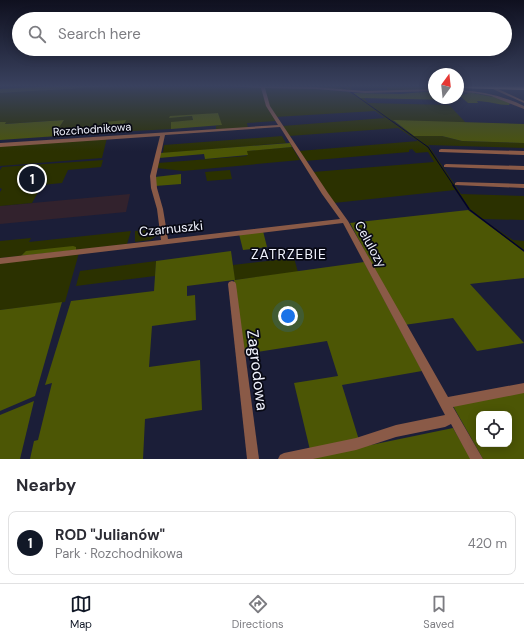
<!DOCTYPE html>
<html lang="en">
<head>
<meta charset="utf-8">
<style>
	:root { --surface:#fff; --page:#f2f2f3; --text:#2b2b33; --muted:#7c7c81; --line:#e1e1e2; --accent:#111827 }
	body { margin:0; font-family:"DM Sans",sans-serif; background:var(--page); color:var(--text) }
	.controls { position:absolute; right:12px; bottom:12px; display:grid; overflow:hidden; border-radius:8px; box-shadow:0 2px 10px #0003 }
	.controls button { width:36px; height:36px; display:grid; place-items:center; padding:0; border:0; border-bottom:1px solid var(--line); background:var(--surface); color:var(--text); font:20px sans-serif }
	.compass { position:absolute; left:428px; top:68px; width:36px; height:36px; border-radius:50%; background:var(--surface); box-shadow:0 2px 10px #0003; rotate:15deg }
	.you { position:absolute; left:288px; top:316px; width:14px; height:14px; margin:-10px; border:3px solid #fff; border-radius:50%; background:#1a73e8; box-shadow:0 0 0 6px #1a73e833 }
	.badge { display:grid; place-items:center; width:26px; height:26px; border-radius:50%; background:var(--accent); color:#fff; font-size:13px; font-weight:700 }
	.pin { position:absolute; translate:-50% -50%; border:2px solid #fff; box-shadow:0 1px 4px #0006 }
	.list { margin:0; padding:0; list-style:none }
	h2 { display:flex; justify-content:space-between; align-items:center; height:52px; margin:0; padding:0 16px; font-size:17px }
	h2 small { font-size:13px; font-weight:400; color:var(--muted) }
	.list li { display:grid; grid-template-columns:26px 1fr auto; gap:12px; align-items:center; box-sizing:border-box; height:64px; margin:0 8px 8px; padding:0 8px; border:1px solid var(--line); border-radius:8px }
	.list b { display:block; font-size:15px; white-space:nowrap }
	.list p { margin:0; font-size:13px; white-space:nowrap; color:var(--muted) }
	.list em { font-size:13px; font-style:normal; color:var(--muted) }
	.icon { flex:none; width:22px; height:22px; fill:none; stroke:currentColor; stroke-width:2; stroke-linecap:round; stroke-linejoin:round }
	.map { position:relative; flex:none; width:524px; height:459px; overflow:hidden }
	.search { position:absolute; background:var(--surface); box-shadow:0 2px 10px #0003; left:12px; right:12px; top:12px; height:44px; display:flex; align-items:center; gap:10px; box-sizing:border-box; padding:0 14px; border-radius:22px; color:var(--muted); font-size:15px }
	.sheet { height:124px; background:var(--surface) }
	nav { display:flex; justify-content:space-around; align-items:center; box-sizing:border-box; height:56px; border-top:1px solid var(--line); background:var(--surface); font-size:11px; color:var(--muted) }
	nav a { display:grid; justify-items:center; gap:2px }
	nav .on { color:var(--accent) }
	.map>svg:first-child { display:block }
	.industrial { fill:#32222d }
	.green { fill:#2b3100 }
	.forest { fill:#4c5605; fill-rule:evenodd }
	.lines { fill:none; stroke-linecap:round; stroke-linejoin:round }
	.stream-far1 { stroke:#00002e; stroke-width:1 }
	.stream { stroke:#00002e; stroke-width:1.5 }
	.minor { fill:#8a5a47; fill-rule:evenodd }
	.highway { fill:#f0beac; fill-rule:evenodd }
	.labels { text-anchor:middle; stroke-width:3.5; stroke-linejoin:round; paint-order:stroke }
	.far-street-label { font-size:11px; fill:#f1f3fe; stroke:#080914 }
	.street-label { font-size:13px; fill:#f1f3fe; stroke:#080914 }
	.neighbourhood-label { font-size:14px; letter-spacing:1px; fill:#f1f3fe; stroke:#080914 }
	.near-street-label { font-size:16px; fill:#f1f3fe; stroke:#080914 }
</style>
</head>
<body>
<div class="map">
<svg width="524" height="459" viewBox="0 0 524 459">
	<rect width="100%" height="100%" fill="#1b1e38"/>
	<path class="industrial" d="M 130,194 L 126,212 L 0,224 L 0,206 Z"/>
	<g class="green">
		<path d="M 115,86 L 261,88 L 267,107 L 276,121 L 247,123 L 248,128 L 216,130 L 216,126 L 221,125 L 218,113 L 170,118 L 192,116 L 193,121 L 172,122 L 171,129 L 115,132 L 116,128 L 123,127 L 125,121 L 101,126 L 58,129 L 64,120 L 4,124 L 5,122 L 0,122 L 0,93 Z"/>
		<path d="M 262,86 L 434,87 L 434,90 L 393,92 L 361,90 L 388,91 L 387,88 L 350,87 L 351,90 L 317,87 Z"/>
		<path d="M 265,88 L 318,89 L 348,92 C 353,94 358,98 364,98 L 368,103 L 449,105 L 466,123 L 393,121 L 414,136 L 442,136 L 462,141 L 524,143 L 524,148 L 428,145 L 461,194 L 524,196 L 524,220 L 482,219 L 513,240 L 524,241 L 524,251 L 469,210 L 455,190 L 334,203 L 313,172 L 434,162 L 428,152 L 416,153 L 412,149 L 409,150 L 409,152 L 305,161 L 299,151 L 418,141 L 398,128 L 289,136 L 282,126 L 385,118 L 375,111 L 275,117 L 268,103 Z"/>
		<path d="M 282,136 L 286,143 L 163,153 L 164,145 Z"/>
		<path d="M 107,138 L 102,158 L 0,166 L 0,146 Z"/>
		<path d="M 292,147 L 300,160 L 183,171 L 157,168 L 158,163 L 247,156 L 246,151 Z"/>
		<path d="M 103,160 L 101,167 L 68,170 L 62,183 L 42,185 L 32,203 L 0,206 L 0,192 L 2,189 L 0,188 L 0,170 L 2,167 Z"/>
		<path d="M 230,170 L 232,179 L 207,181 L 205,172 Z"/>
		<path d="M 159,229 L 155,237 L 150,240 L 135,242 L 135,231 Z"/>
		<path d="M 131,231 L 127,244 L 76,250 L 23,254 L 21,256 L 0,258 L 0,241 L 31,238 L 29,242 Z"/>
		<path d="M 79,253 L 65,302 L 0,310 L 0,262 Z"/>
		<path d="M 294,258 L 298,272 L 234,280 L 233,265 Z"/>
		<path d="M 156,261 L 155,276 L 76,286 L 80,271 Z"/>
	</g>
	<g class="forest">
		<path d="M 56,86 L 115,86 L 0,93 L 0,89 Z"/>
		<path d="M 434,91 L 434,98 L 451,98 L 453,100 L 359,98 L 353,93 L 401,94 Z"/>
		<path d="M 468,92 L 499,98 L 510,103 L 509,105 C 498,105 488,101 477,101 L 478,103 L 468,103 L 459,95 L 467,94 Z"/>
		<path d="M 218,113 L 222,125 L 171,129 L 171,122 L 193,120 L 192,116 L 169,118 L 170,116 Z"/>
		<path d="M 64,120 L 58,129 L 101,126 L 104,122 L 126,120 L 123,127 L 116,128 L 115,132 L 0,140 L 0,122 L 6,122 L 5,124 Z"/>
		<path d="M 393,120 L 524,124 L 524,143 L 462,141 L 442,136 L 414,136 Z"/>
		<path d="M 290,143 L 292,147 L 247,151 L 248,155 L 205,159 L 204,154 L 159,158 L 160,153 Z"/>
		<path d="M 181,174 L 181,184 L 155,186 L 155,177 Z"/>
		<path d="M 468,210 L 524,251 L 524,278 L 470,284 L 524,343 L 477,351 L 453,318 L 404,325 L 350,223 Z"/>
		<path d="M 263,231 L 267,247 L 243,250 L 239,234 Z"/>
		<path d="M 73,246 L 76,247 L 76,250 L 21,256 L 26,251 Z"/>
		<path d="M 231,251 L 235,280 L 364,262 L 422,371 L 342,385 L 359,440 L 310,450 L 294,383 L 338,376 L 327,341 L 244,354 L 234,280 L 187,286 L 187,296 L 195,295 L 196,320 L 152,326 L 149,367 L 200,360 L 202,410 L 145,419 L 143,459 L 30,459 L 34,441 L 38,440 L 52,383 L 45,385 L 71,301 L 154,291 L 156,261 Z"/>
		<path d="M 62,302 L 35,396 L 0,411 L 0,310 Z"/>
		<path d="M 524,392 L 524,459 L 483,459 L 453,406 ZM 479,414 L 509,414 L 509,444 L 479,444 Z"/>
		<path d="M 34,401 L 20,459 L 0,459 L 0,415 Z"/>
		<path d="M 453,428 L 471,459 L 303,459 Z"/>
	</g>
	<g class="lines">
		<g class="stream-far1">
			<path d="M 339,86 L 348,90"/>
			<path d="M 351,92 L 428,147 L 454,186"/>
		</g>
		<g class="stream">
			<path d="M 453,185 L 469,209"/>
			<path d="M 470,210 L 524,251"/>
		</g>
		<g class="minor">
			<path d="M 232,86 L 316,87 L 365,91 L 434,89 L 434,91 L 365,93 L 316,89 L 265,88 L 270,106 L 328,193 L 348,221 L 448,397 L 524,383 L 524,393 L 453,407 L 483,459 L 470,459 L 451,424 L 445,427 L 396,437 L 356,450 L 313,459 L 278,459 L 280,455 L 284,453 L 356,438 L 396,425 L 445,415 L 343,223 L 0,264 L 0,258 L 161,240 L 157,209 L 151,188 L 150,176 L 160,136 L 0,147 L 0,143 L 278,125 L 266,106 L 261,88 ZM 280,127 L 322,194 L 340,219 L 168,239 L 163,209 L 157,188 L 156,176 L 165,135 Z"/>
			<path d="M 486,86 L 492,86 L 524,101 L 524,103 Z"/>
			<path d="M 458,90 C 482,91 503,96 524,106 L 524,109 L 491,96 L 475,93 L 458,92 Z"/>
			<path d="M 441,149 L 524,151 L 524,155 L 439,152 L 439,150 Z"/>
			<path d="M 446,164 L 524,166 L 524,170 L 444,167 L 444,165 Z"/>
			<path d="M 457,182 L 524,184 L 524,188 L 455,185 L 455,183 Z"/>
			<path d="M 232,281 L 235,282 L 236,284 L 259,459 L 247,459 L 228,284 L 229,282 Z"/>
		</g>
		<path class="highway" d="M 458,86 L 524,86 L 524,90 L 458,88 Z"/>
	</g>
	<linearGradient id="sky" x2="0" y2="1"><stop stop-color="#0f101f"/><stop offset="0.57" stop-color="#39415e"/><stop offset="1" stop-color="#39415e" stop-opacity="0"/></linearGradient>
	<rect width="524" height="151" fill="url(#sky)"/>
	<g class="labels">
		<g class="far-street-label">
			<text transform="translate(92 129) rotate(-4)" y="4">Rozchodnikowa</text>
		</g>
		<g class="street-label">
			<text transform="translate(171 228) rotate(-6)" y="5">Czarnuszki</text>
			<text transform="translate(371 244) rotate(61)" y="5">Celulozy</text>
		</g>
		<g class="neighbourhood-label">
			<text x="289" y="259">ZATRZEBIE</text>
		</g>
		<g class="near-street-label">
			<text transform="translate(258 370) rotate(83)" y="6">Zagrodowa</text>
		</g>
	</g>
</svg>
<div class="controls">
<button><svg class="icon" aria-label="locate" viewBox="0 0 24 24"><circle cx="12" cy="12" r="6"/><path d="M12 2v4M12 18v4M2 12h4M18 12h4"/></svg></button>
</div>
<svg class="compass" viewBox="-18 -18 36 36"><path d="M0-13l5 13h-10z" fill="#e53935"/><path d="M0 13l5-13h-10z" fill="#7c7c81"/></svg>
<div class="you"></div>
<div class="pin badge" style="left:32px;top:179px">1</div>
<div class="search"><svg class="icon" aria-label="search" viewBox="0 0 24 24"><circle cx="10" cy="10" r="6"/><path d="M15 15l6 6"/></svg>Search here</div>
</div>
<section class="sheet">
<h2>Nearby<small></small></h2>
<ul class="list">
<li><span class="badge">1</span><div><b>ROD &quot;Julianów&quot;</b><p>Park · Rozchodnikowa</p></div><em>420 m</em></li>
</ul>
</section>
<nav>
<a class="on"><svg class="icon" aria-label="map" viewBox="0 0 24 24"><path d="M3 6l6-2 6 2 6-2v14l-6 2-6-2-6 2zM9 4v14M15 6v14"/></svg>Map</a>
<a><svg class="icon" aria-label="directions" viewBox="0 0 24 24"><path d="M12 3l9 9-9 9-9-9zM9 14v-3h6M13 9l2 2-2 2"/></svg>Directions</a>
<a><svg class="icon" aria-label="saved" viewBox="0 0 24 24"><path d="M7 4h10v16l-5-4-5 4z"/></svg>Saved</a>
</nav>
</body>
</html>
